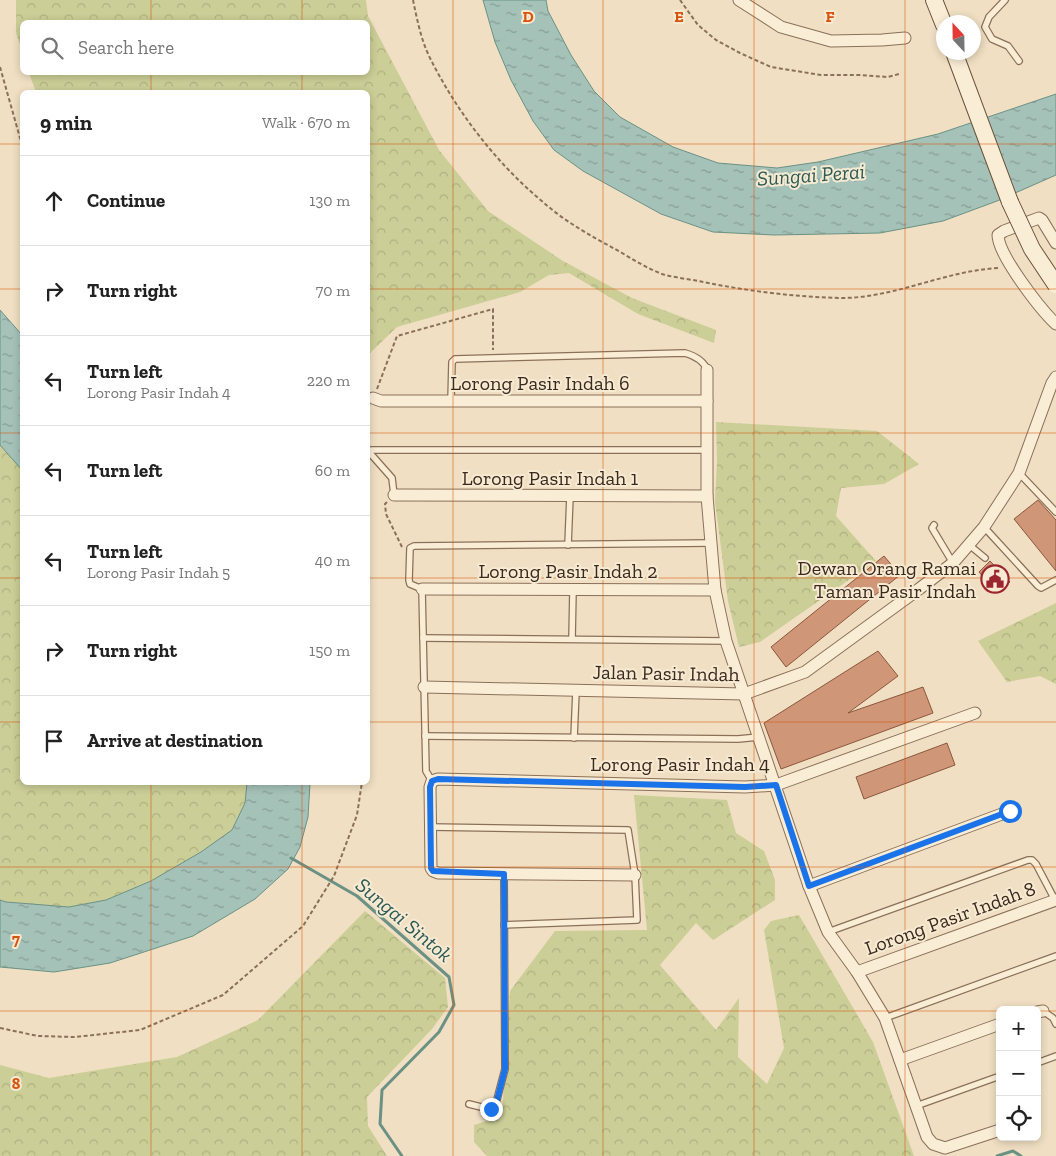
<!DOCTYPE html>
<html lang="en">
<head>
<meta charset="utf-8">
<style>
	:root { --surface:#fff; --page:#f2f2f2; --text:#222; --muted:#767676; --line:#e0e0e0 }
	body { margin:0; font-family:"Zilla Slab",serif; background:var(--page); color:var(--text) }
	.controls { position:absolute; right:15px; bottom:15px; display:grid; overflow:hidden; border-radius:8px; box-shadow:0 2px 8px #0003 }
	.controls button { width:45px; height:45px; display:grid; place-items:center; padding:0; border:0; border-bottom:1px solid var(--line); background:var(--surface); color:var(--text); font:25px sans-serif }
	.compass { position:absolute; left:936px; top:15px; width:45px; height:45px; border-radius:50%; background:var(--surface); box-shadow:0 2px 8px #0003; rotate:338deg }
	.stop { position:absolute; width:15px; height:15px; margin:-11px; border:4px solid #1a73e8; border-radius:50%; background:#fff }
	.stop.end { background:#1a73e8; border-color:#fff; box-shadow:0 1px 5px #0008 }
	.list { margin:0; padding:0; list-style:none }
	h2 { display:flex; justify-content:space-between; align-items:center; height:65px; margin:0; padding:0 20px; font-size:21px }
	h2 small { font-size:16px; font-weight:400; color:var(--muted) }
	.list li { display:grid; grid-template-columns:32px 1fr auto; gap:15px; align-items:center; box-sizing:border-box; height:90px; padding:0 20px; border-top:1px solid var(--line) }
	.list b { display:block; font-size:19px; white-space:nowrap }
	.list p { margin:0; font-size:16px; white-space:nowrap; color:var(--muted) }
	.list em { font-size:16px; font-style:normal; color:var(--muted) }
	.icon { flex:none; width:28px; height:28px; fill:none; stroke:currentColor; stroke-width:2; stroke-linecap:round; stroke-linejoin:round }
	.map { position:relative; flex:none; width:1056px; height:1156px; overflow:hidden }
	.search { position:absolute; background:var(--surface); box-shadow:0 2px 8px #0003; left:20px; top:20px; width:350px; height:55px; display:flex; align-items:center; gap:12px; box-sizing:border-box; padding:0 18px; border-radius:8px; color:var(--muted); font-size:19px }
	.panel { position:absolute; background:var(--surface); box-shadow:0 2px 8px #0003; left:20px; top:90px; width:350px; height:695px; border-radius:8px }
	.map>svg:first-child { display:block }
	.forest { fill:url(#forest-crowns) }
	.water { fill:url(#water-ripples); stroke:#6b9185 }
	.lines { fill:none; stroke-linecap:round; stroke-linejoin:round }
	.stream { stroke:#6b9185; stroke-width:3 }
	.building { fill:#cf9677; stroke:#8b573d }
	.lane-casing { stroke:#8b7059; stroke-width:8 }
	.street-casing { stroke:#8b7059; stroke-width:13 }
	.secondary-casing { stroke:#6c513c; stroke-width:18 }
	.path { stroke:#8b7059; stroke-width:2; stroke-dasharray:4 2.5; stroke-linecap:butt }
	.lane { stroke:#faedd6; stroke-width:5.5 }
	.street { stroke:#faedd6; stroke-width:11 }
	.secondary { stroke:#faedd6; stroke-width:16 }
	.secondary-bridge-casing { stroke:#6c513c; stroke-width:18; stroke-linecap:butt }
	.secondary-bridge { stroke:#faedd6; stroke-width:16 }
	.route { stroke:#1a73e8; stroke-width:6 }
	.grid { fill:none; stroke:#d7540e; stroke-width:1; stroke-opacity:0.55 }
	.labels { text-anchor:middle; stroke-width:4; stroke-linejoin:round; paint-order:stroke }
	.street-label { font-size:20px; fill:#3a291d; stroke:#f7ead2 }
	.poi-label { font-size:20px; fill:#3a291d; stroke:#f7ead2; text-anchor:end }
	.water-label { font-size:21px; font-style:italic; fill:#2c5a54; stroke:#f7ead2 }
	.grid-label { font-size:16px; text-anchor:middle; font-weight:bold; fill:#d7540e; stroke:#f7ead2; stroke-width:4; stroke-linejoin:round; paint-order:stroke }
</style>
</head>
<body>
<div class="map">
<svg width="1056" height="1156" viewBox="0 0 1056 1156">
	<defs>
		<pattern id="forest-crowns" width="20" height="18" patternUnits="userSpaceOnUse" patternTransform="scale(1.25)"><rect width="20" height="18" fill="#cbce96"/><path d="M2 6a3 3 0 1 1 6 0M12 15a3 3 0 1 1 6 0" fill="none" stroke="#afb181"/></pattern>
		<pattern id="water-ripples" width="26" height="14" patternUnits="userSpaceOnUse" patternTransform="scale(1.25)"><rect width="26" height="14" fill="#a5c2b8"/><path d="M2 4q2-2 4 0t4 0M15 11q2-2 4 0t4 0" fill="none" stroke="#879e95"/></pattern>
	</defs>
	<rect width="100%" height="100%" fill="#f0dfc2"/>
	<g class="forest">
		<path d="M 16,0 L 366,0 L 368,16 L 439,150 L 488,211 L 563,261 L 632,298 L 716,330 L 714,343 L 638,314 L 569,273 L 549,275 L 520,292 L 397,327 L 368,355 L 368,92 L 36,92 L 29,73 L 368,72 L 368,22 L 22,22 L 22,52 L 16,32 Z"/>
		<path d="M 716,422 L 877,431 L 919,464 L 884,484 L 841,488 L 836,516 L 876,561 L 760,642 L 739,647 L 728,601 L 715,502 L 717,462 Z"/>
		<path d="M 0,445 L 22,470 L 22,782 L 247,783 L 245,803 L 232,830 L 201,852 L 151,881 L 106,900 L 69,907 L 6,902 L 0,900 Z"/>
		<path d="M 1056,603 L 1056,684 L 1040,676 L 1007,682 L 978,641 Z"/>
		<path d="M 634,795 L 727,800 L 736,833 L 764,851 L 775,880 L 775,900 L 713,940 L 696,923 L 660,965 L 716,1030 L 739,998 L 738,1057 L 767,1084 L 784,1048 L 764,930 L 771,921 L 799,915 L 873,1042 L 914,1156 L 487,1156 L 474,1142 L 474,1125 L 502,1116 L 510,991 L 555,931 L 647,930 Z"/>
		<path d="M 365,911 L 445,978 L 448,1007 L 432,1029 L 367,1097 L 368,1126 L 387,1156 L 0,1156 L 0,1065 L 49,1078 L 177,1057 L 258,1020 Z"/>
	</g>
	<g class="water">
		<path d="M 483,0 L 546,0 L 548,11 L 571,55 L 594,91 L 620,117 L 673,147 L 718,163 L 777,168 L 818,162 L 938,134 L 1056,94 L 1056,175 L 997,201 L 943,221 L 880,233 L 774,235 L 713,232 L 661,214 L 583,171 L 554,150 L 533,121 L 511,80 L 495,42 Z"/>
		<path d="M 0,310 L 22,335 L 22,470 L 0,445 Z"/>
		<path d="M 247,783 L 310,783 L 308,817 L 300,847 L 288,869 L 255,899 L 193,936 L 110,963 L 54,972 L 0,967 L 0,900 L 6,902 L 69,907 L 106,900 L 151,881 L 201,852 L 232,830 L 245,803 Z"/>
	</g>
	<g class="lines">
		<g class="stream">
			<path d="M 291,858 L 357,896 L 449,977 L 454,1005 L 439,1032 L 382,1090 L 380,1124 L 402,1156"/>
			<path d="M 997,1156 L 1013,1151 L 1021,1156"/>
		</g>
	</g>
	<g class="building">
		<path d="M 1038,500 L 1056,520 L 1056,571 L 1014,519 Z"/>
		<path d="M 884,556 L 900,575 L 786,667 L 771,647 Z"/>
		<path d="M 990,561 L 1010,582 L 997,593 L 979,572 Z"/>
		<path d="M 878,651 L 898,676 L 848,713 L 923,687 L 933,713 L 781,769 L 764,723 Z"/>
		<path d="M 947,743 L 955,765 L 864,799 L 856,777 Z"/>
	</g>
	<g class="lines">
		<g class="lane-casing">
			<g id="lane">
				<path d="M 1005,0 L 989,17 L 985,27 L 992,39 L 1008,46 L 1019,61"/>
				<path d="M 451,401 L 452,362 L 455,359 L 685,353 C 695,356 704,361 707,370"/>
				<path d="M 1019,473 L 1056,512"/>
				<path d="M 394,495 L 392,478 L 369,452 L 371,450 L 707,450"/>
				<path d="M 934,525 L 932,528 L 953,563"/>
				<path d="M 984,527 L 1038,586 L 1041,588 L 1056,580"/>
				<path d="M 968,544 L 985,558"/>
				<path d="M 568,545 L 570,496"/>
				<path d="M 423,638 L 726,641"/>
				<path d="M 572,639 L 573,590"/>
				<path d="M 425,736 L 738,739 L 759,737"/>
				<path d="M 574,738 L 576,691"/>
				<path d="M 432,781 L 426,771 L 422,589 L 410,584 L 409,580 L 410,548 L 414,546 L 711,543"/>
				<path d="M 430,827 L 628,830 L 635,875 L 637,920 L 504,925"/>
				<path d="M 828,932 L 1028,860 L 1032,860 L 1036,864 L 1055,900"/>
				<path d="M 1043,1011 L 1053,1018 L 1056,1024"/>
				<path d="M 885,1018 L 1056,956"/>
				<path d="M 1037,1063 L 1056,1056"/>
				<path d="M 469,1104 L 489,1109 L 495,1107 L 505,1069 L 504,874"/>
				<path d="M 916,1106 L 1000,1076"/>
			</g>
		</g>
		<g class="street-casing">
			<g id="street">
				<path d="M 739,0 L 781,27 L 831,41 L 882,40 L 905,38"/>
				<path d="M 1056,243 L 1042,220 L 1039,218 L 1004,231 L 998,235 C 998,255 1041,310 1056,324"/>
				<path d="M 707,370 L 707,496 L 715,590 L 726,641 L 809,886 L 828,932 L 857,972 L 885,1018 L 927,1137 L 933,1144 L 945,1148 L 1000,1130"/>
				<path d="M 373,398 L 381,401 L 707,401"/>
				<path d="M 394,495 L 707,496"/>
				<path d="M 422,589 L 715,590"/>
				<path d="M 424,687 L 744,694 L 805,672 L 919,589 L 953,563 L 984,527 L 1019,473 L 1052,383 L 1056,377"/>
				<path d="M 635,875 L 438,873 L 433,871 L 431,868 L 430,787 L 432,781 L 438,779 L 745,787 L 776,785 L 975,713"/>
				<path d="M 809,886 L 1010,811"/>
				<path d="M 857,972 L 1056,900"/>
				<path d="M 1037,1012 L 1043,1011"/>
				<path d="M 900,1060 L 1000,1024"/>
			</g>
		</g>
		<g class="secondary-casing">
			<g id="secondary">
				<path d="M 934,0 L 944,25"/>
				<path d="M 954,52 L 1010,202"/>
			</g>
		</g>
		<g class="path">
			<path d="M 413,0 C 417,19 421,40 430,58 C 457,112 496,163 543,202 C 564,221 591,236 615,249 C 631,258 646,268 662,274 C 675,278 690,279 703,282 C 748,291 795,297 841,298 C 896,298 946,270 1000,268"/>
			<path d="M 680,0 L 698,25 L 716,40 L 740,53 L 771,67 L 821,75 L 859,75 L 888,77 L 899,74"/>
			<path d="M 0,67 L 22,145"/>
			<path d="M 377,389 L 397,336 L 493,309 L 493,350"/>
			<path d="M 387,502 L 385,504 L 386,514 L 402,547"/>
			<path d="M 368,716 L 369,731 L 368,742"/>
			<path d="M 0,1028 L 38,1036 L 75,1037 L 140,1030 L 223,995 L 303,926 L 334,876 L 357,815 L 362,782"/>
		</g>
		<use href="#lane" class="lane"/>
		<use href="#street" class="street"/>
		<use href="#secondary" class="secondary"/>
		<g class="secondary-bridge-casing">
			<path id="secondary-bridge" d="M 1010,202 L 1032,249 L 1056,285"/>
		</g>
		<use href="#secondary-bridge" class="secondary-bridge"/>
	</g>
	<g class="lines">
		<path class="route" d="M 491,1109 L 496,1104 L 505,1069 L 504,874 L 433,871 L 431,868 L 430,787 L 432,781 L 438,779 L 745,787 L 776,785 L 809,886 L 1010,811"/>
	</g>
	<path class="grid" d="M 151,0 L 151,22M 302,0 L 302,22M 453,0 L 453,1156M 603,0 L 603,1156M 754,0 L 754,1156M 905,0 L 905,1156M 151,72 L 151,92M 302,72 L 302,92M 0,144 L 22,144M 368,144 L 1056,144M 0,289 L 22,289M 368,289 L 1056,289M 0,433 L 22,433M 368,433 L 1056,433M 0,578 L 22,578M 368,578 L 1056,578M 0,722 L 22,722M 368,722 L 1056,722M 151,782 L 151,1156M 302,782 L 302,1156M 0,867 L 1056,867M 0,1011 L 1000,1011M 1037,1011 L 1056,1011"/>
	<defs>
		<g id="civic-ring" transform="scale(1.4375)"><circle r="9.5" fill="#f7ead2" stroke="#9c262f" stroke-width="1.5"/><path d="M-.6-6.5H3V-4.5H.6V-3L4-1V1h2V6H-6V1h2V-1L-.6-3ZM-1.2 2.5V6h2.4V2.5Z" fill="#9c262f"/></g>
	</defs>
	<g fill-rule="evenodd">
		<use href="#civic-ring" x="995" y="579"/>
	</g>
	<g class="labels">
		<g class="street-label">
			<text x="540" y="390">Lorong Pasir Indah 6</text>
			<text x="550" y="485">Lorong Pasir Indah 1</text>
			<text x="568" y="578">Lorong Pasir Indah 2</text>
			<text transform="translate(666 673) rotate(1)" y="7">Jalan Pasir Indah</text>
			<text x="680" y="771">Lorong Pasir Indah 4</text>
			<text transform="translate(950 918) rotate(-20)" y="7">Lorong Pasir Indah 8</text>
		</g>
		<g class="poi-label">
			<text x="976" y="575">Dewan Orang Ramai<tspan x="976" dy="23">Taman Pasir Indah</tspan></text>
		</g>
		<g class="water-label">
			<text transform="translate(811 175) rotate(-4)" y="7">Sungai Perai</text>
			<text transform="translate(404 920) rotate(40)" y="7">Sungai Sintok</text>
		</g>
	</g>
	<g class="grid-label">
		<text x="528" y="22">D</text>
		<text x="679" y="22">E</text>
		<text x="830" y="22">F</text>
		<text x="16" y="945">7</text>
		<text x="16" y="1089">8</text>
	</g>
</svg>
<div class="controls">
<button>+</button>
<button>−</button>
<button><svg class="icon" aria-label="locate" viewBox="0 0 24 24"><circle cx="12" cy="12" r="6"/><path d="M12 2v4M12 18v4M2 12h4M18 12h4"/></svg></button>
</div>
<svg class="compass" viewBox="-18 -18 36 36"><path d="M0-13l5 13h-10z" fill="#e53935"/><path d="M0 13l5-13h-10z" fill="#767676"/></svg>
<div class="stop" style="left:1010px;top:811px"></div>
<div class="stop end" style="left:491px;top:1109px"></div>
<div class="search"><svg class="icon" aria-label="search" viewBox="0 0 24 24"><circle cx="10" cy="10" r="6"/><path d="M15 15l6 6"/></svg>Search here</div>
<section class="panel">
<h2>9 min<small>Walk · 670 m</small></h2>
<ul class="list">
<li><svg class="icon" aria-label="ahead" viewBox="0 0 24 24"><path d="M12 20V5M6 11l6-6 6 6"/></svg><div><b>Continue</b></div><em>130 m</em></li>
<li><svg class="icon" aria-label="right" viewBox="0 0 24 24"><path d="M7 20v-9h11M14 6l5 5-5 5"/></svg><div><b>Turn right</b></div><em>70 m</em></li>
<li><svg class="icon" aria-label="left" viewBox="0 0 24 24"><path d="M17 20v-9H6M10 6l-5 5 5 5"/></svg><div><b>Turn left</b><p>Lorong Pasir Indah 4</p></div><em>220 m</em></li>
<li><svg class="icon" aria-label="left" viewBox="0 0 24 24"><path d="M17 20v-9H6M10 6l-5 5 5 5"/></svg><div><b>Turn left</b></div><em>60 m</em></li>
<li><svg class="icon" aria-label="left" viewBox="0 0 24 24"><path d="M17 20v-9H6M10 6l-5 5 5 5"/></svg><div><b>Turn left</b><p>Lorong Pasir Indah 5</p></div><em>40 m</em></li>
<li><svg class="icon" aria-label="right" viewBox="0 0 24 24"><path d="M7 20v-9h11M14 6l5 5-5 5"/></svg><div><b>Turn right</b></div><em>150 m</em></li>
<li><svg class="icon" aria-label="arrive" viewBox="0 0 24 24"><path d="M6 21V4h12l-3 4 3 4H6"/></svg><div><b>Arrive at destination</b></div></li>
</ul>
</section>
</div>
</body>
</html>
